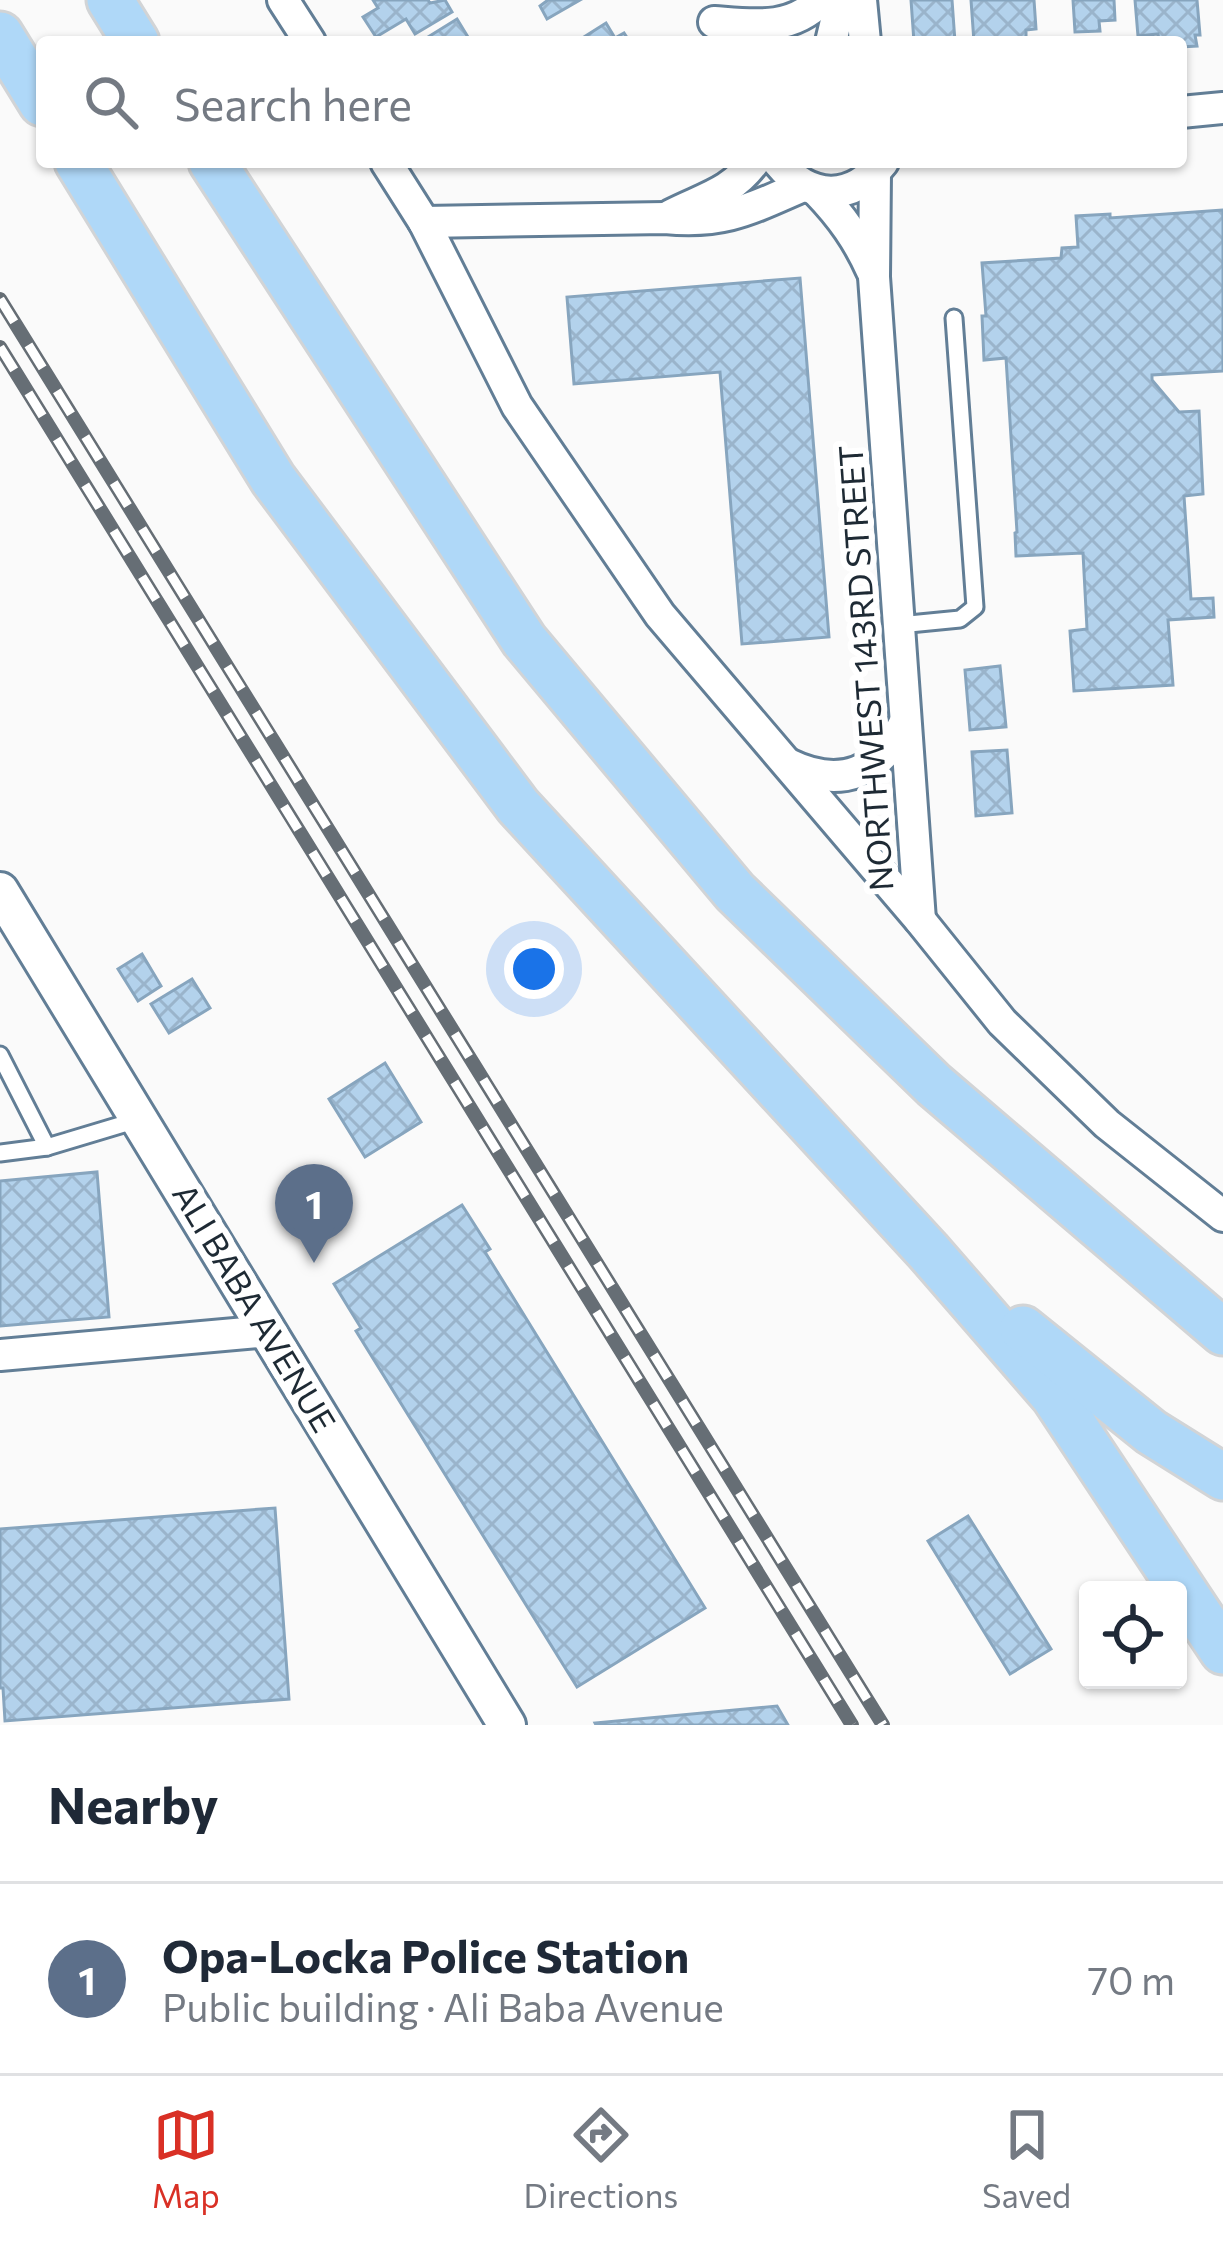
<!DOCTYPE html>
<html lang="en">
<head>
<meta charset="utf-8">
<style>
	:root { --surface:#fff; --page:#f2f2f3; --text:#1f2937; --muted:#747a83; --line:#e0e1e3; --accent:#d93025 }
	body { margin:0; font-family:Commissioner,sans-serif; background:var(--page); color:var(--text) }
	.controls { position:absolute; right:36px; bottom:36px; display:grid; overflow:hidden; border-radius:12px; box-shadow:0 3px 9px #0004 }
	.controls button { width:108px; height:108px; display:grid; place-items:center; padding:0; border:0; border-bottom:3px solid var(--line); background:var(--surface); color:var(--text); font:60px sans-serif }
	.you { position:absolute; left:534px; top:969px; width:42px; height:42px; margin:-30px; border:9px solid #fff; border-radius:50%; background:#1a73e8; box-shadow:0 0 0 18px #1a73e833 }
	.badge { display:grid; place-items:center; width:78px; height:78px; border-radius:50%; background:var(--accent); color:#fff; font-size:39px; font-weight:700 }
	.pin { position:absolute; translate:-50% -99px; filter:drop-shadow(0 3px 6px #0008) }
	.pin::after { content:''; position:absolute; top:63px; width:42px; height:36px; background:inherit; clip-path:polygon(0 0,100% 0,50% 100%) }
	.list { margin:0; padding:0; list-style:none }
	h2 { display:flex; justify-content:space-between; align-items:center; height:156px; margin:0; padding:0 48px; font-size:51px }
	h2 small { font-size:39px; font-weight:400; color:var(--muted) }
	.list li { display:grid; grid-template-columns:78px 1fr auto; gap:36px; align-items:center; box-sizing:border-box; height:192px; padding:0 48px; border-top:3px solid var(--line) }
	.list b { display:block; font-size:45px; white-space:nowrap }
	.list p { margin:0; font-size:39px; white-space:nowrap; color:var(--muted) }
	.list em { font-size:39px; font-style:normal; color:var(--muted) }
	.icon { flex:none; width:66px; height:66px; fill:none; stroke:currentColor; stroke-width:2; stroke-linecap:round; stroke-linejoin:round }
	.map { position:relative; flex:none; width:1223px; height:1725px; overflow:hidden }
	.search { position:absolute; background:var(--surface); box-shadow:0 3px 9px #0004; left:36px; right:36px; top:36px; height:132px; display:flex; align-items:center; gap:30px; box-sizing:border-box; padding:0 42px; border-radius:12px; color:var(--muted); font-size:45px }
	.sheet { height:348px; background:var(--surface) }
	nav { display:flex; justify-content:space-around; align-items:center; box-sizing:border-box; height:168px; border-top:3px solid var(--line); background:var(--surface); font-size:33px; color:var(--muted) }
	nav a { display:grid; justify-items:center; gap:6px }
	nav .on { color:var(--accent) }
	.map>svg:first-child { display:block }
	.building { fill:url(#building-cross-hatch); stroke:#87a5be; stroke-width:3 }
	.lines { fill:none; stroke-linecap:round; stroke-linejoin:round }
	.service-casing { stroke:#627e96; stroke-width:21 }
	.minor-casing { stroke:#627e96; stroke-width:36 }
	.tertiary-casing { stroke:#627e96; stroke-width:42 }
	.primary-casing { stroke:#d2d4d6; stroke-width:51 }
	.service { stroke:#fff; stroke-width:15 }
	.minor { stroke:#fff; stroke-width:30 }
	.tertiary { stroke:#fff; stroke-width:36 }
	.primary { stroke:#afd8f8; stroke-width:45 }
	.rail-casing { stroke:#666e75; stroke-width:14 }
	.rail { stroke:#fff; stroke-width:9; stroke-dasharray:27; stroke-linecap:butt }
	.labels { text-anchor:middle; stroke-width:12; stroke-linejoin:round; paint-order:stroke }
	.street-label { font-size:33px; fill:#1e2a34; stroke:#fff }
</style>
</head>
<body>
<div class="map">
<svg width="1223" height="1725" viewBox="0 0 1223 1725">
	<defs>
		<pattern id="building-cross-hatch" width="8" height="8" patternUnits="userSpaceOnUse" patternTransform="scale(3)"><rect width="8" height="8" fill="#b3d2ec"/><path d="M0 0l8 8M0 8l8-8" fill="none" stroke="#9ab4cb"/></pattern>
	</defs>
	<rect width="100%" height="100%" fill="#fafafa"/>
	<g class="building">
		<path d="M 373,0 L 428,0 L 430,3 L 445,0 L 452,12 L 415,34 L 406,19 L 376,37 L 363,17 L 378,8 Z"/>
		<path d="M 548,0 L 580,0 L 547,19 L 540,6 Z"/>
		<path d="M 911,0 L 952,0 L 955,42 L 914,42 Z"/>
		<path d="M 971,0 L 1034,0 L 1036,29 L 1026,30 L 1026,41 L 974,42 Z"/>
		<path d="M 1073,0 L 1114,0 L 1115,20 L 1099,21 L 1100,31 L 1075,32 Z"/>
		<path d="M 1135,0 L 1197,0 L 1200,35 L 1195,35 L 1197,46 L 1181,47 L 1181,42 L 1159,42 L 1158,34 L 1138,36 Z"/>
		<path d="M 457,19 L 471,42 L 420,42 Z"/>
		<path d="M 606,23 L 615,38 L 624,33 L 630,42 L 576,42 Z"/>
		<path d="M 1223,210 L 1223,371 L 1152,375 L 1152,380 L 1179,412 L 1199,411 L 1203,494 L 1184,496 L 1191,599 L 1213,598 L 1214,617 L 1168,620 L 1173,685 L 1074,691 L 1070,631 L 1087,629 L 1083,553 L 1016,556 L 1015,533 L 1017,532 L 1006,358 L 984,360 L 982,316 L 986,316 L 982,263 L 1061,258 L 1062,248 L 1078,247 L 1076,216 L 1110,214 L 1110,218 Z"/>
		<path d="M 800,278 L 829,637 L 742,644 L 720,372 L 574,384 L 567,297 Z"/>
		<path d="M 1000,666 L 1006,727 L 970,730 L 965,670 Z"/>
		<path d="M 1007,750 L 1012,813 L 976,816 L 972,752 Z"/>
		<path d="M 142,954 L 161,986 L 138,1001 L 118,969 Z"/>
		<path d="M 192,979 L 210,1008 L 169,1033 L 151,1004 Z"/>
		<path d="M 385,1063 L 421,1122 L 365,1157 L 329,1099 Z"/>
		<path d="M 97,1172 L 109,1317 L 0,1326 L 0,1181 Z"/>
		<path d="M 462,1205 L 490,1249 L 485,1252 L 705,1608 L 577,1687 L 356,1331 L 361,1328 L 334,1284 Z"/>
		<path d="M 275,1508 L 289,1699 L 5,1721 L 3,1688 L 0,1688 L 0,1529 Z"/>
		<path d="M 968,1516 L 1051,1649 L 1010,1674 L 928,1541 Z"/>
		<path d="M 777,1706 L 788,1725 L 596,1725 L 595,1723 Z"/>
	</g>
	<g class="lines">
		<g class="service-casing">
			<g id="service">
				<path d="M 899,625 L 960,619 L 975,607 L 954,318"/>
				<path d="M 0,1055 L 47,1147"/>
				<path d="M 0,1153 L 47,1147 L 137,1120"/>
			</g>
		</g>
		<g class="minor-casing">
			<g id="minor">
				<path d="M 283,0 L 310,42"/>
				<path d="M 861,0 L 865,42"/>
				<path d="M 714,22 C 754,25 791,31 821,0"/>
				<path d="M 831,42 L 836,21 L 836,0"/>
				<path d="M 1181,112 L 1223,108"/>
				<path d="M 386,162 L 424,222 L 517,406 L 660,615 L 920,920 L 1002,1022 L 1107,1124 L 1223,1216"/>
				<path d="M 778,162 C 810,201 852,202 883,162"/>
				<path d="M 875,172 L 874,277 L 920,920"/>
				<path d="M 818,192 C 842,217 858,240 872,271"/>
				<path d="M 671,215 C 704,198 731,193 754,162"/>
				<path d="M 424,222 L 665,218 C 724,224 750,209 803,186"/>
				<path d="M 788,764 C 841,790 880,773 905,722"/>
				<path d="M 0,1355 L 269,1331"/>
			</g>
		</g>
		<g class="tertiary-casing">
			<path id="tertiary" d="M 0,891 L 507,1725"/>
		</g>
		<g class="primary-casing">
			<g id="primary">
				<path d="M 110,0 L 136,42"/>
				<path d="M 0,35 L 42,103"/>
				<path d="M 78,162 L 273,479 L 518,806 L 928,1251 L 1054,1396 L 1223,1651"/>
				<path d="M 212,162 L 524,640 L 735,892 L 934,1085 L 1223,1332"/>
				<path d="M 1023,1329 L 1151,1432 L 1223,1477"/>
			</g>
		</g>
		<use href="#service" class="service"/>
		<use href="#minor" class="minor"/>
		<use href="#tertiary" class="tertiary"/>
		<use href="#primary" class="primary"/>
		<g class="rail-casing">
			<g id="rail">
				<path d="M 0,299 L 883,1725"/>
				<path d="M 0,347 L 852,1725"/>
			</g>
		</g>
		<use href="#rail" class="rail"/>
	</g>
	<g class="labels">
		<g class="street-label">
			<text transform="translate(866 668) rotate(-94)" y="12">NORTHWEST 143RD STREET</text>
			<text transform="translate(254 1308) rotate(59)" y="12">ALI BABA AVENUE</text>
		</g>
	</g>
</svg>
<div class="controls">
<button><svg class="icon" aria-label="locate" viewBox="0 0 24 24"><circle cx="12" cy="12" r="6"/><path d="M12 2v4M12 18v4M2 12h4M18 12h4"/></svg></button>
</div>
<div class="you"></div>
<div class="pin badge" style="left:314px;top:1263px;background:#5c6f8a">1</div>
<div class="search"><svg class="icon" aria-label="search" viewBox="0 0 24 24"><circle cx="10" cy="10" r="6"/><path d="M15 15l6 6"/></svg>Search here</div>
</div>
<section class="sheet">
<h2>Nearby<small></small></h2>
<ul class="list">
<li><span class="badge" style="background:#5c6f8a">1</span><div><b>Opa-Locka Police Station</b><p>Public building · Ali Baba Avenue</p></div><em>70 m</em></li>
</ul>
</section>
<nav>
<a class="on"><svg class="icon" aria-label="map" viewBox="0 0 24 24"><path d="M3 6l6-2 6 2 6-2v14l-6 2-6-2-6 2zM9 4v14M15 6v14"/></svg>Map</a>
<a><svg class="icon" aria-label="directions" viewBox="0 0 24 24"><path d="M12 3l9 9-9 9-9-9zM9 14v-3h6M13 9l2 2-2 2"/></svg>Directions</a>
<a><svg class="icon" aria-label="saved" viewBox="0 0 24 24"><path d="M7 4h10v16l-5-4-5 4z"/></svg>Saved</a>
</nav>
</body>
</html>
